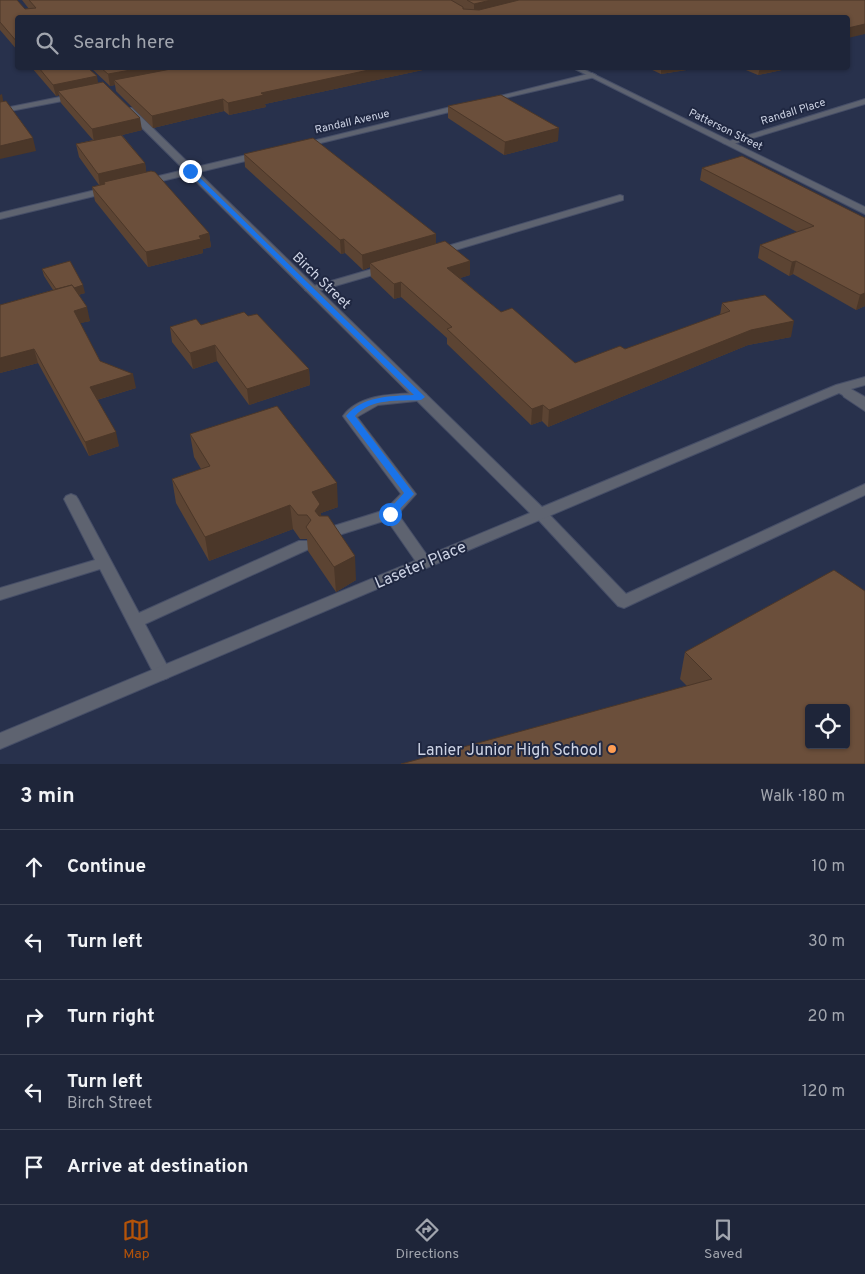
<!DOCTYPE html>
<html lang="en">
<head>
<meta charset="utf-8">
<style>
	:root { --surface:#1e2539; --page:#262d41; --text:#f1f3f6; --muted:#a1a5ae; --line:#3c4253; --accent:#b45309 }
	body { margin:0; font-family:Overpass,sans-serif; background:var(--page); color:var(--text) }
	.controls { position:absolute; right:15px; bottom:15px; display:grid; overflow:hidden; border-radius:5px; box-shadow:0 1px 4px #0004 }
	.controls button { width:45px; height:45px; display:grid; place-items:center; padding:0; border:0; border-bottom:1px solid var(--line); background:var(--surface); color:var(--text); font:25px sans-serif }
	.stop { position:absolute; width:15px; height:15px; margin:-11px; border:4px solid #1a73e8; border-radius:50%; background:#fff }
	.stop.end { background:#1a73e8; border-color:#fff; box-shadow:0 1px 5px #0008 }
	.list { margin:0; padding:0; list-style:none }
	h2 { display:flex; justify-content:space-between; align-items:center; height:65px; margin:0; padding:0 20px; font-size:21px }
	h2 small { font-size:16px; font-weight:400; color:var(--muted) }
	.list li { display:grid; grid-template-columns:32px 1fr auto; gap:15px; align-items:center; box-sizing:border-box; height:75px; padding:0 20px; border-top:1px solid var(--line) }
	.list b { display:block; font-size:19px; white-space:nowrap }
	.list p { margin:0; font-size:16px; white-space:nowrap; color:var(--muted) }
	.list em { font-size:16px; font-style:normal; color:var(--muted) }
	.icon { flex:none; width:28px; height:28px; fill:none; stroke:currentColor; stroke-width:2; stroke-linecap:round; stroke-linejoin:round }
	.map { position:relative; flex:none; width:865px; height:764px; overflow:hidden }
	.search { position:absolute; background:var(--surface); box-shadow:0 1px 4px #0004; left:15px; right:15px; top:15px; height:55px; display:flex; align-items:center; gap:12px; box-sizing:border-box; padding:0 18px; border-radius:5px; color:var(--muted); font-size:19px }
	.sheet { height:440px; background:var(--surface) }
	nav { display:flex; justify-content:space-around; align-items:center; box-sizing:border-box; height:70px; border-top:1px solid var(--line); background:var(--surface); font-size:14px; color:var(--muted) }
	nav a { display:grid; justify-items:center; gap:2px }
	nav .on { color:var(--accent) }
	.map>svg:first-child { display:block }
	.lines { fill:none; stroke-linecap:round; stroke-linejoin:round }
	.service-casing { stroke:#464e67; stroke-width:2 }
	.minor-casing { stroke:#464e67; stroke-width:2 }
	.tertiary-casing { stroke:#464e67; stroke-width:2 }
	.service { fill:#5e6370; fill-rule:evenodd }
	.minor { fill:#5e6370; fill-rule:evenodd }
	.tertiary { fill:#5e6370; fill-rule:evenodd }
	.wall { fill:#5c4433 }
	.shaded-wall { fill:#4b3729 }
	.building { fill:#6b4f3b; stroke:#4b3729; fill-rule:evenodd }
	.route { fill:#1a73e8 }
	.poi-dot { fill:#fd9d54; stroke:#1f2741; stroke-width:2 }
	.labels { text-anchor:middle; stroke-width:4; stroke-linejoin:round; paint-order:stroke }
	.far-street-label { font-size:11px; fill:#cdd3e4; stroke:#1f2741 }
	.street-label { font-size:14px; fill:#cdd3e4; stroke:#1f2741 }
	.near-street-label { font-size:16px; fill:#cdd3e4; stroke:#1f2741 }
	.near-poi-label { font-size:16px; fill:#cdd3e4; stroke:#1f2741; text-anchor:end }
</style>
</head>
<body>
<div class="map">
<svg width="865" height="764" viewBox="0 0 865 764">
	<rect width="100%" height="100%" fill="#28314c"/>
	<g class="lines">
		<g class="service-casing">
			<g id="service">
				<path d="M 592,73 L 596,75 L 595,77 L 488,102 L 484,100 Z"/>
				<path d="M 865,99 L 865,104 L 730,145 L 723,143 Z"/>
				<path d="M 463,104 L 467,106 L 466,108 L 300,148 L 296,145 Z"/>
				<path d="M 259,152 L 262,153 L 262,157 L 145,185 L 140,182 L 142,180 Z"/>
				<path d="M 108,187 L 111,188 L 111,192 L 0,219 L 0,213 Z"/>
				<path d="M 620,195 L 623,196 L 623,200 L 442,254 L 438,255 L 433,252 L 434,250 Z"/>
				<path d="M 386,265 L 391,268 L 390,270 L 311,293 L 305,290 L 307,288 Z"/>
				<path d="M 848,390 L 865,401 L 865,411 L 844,397 L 842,394 L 844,391 Z"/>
				<path d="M 421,393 L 426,394 L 427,397 L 426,400 L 378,405 L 357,417 L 416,494 L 398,514 L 429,558 L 432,562 L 429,566 L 424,568 L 419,566 L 387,520 L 326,539 L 321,538 L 319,534 L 321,530 L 385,510 L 401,494 L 345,419 L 343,416 C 360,393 396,394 421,393 Z"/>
				<path d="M 865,484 L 865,495 L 624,608 L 618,606 L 532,513 L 534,509 L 544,509 L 626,594 Z"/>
				<path d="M 71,494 L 76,496 L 78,499 L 139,613 L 299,541 L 309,541 L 312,545 L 309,549 L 145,624 L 171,673 L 168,678 L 162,680 L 156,678 L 100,569 L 0,600 L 0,588 L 95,560 L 64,499 L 66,496 Z"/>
			</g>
		</g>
		<g class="minor-casing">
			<g id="minor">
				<path d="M 573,68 L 581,68 L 865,207 L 865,214 Z"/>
				<path d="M 126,108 L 132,108 L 542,507 L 836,385 L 865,377 L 865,385 L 851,389 L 865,397 L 865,406 L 839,393 L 0,749 L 0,733 L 530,513 L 126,112 Z"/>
			</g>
		</g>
		<g class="tertiary-casing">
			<path id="tertiary" d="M 75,94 L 79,96 L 78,98 L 0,113 L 0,109 Z"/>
		</g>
		<use href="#service" class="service"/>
		<use href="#minor" class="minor"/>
		<use href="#tertiary" class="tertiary"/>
	</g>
	<g class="wall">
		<path d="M 0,0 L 25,9 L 29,9 L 22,0 L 865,0 L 848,18 L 18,18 L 18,51 L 0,30 Z"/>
		<path d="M 32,68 L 88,68 L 98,83 L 142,130 L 122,135 L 145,163 L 146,172 L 209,233 L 211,247 L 203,249 L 203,253 L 148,267 L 95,201 L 92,187 L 99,185 L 79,157 L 76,144 L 93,140 L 61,103 L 59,95 L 56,96 Z"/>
		<path d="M 91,68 L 432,68 L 265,104 L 266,107 L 229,115 L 224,111 L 153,128 L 116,91 L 115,85 L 110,86 Z"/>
		<path d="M 648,68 L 699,68 L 661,74 Z"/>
		<path d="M 741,68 L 791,68 L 758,75 Z"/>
		<path d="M 448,106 L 558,141 L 504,155 L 448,118 Z"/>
		<path d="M 244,154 L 436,234 L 436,244 L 470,261 L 470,275 L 460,278 L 501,312 L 575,363 L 625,349 L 720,315 L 722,303 L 791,337 L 748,345 L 548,427 L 542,421 L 531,425 L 447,344 L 447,338 L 401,297 L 394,299 L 371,277 L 370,267 L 363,270 L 345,253 L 341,254 L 245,167 Z"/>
		<path d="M 702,168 L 865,218 L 865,306 L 856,310 L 793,274 L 789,276 L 758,258 L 760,245 L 797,232 L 700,180 Z"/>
		<path d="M 42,269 L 85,293 L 78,295 L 90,321 L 80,323 L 100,361 L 136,388 L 97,400 L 119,446 L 89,456 L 38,363 L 0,373 L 0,305 L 53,290 L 44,276 Z"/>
		<path d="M 248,316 L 309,369 L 310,385 L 249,405 L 217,361 L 193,369 L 172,342 L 170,327 L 201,325 Z"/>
		<path d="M 190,434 L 338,507 L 321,513 L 321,516 L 356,580 L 336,592 L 308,551 L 307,539 L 300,539 L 293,529 L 209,561 L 176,503 L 172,479 L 201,469 L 194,457 Z"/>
		<path d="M 685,652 L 865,764 L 687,686 L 680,679 Z"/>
	</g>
	<g class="shaded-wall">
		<path d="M 491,0 L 536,0 L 474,14 L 474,4 Z"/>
		<path d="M 865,24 L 865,34 L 848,38 L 848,28 Z"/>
		<path d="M 142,68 L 202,68 L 114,80 L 115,85 L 110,86 L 108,74 Z"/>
		<path d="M 378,68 L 432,68 L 265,104 L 266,107 L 229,115 L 228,103 L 261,93 Z"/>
		<path d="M 661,68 L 699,68 L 661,74 Z"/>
		<path d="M 760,68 L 791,68 L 758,75 Z"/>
		<path d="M 97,76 L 99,88 L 58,91 L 59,95 L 56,96 L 53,85 Z"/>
		<path d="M 2,94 L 4,106 L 0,107 L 0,95 Z"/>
		<path d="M 223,99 L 224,111 L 153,128 L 152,116 Z"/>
		<path d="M 140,118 L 142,130 L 94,142 L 92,129 Z"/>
		<path d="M 559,128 L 558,141 L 504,155 L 505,142 Z"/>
		<path d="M 33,138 L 36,151 L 0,159 L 0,146 Z"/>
		<path d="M 145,163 L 147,176 L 104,182 L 104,186 L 100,187 L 98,174 Z"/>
		<path d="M 209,233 L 211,247 L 203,249 L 203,253 L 148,267 L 146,252 Z"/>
		<path d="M 436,234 L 436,248 L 370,263 L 370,267 L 363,270 L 362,255 Z"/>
		<path d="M 344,239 L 345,253 L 341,254 L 340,240 Z"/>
		<path d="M 470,261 L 470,275 L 447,282 L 447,268 Z"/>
		<path d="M 796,261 L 793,274 L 789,276 L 792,262 Z"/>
		<path d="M 401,282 L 401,297 L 394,299 L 394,284 Z"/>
		<path d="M 83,285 L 85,293 L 60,300 L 58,293 Z"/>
		<path d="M 865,293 L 865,306 L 856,310 L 860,295 Z"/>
		<path d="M 87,307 L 90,321 L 77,324 L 74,311 Z"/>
		<path d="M 794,321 L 791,337 L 748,345 L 548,427 L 549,410 L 751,330 Z"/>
		<path d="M 215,345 L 217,361 L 193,369 L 190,353 Z"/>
		<path d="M 34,349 L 38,363 L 0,373 L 0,358 Z"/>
		<path d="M 309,369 L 310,385 L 249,405 L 247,389 Z"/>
		<path d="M 133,374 L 136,388 L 93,401 L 90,387 Z"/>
		<path d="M 543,405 L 542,421 L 531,425 L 532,409 Z"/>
		<path d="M 116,432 L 119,446 L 89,456 L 85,442 Z"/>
		<path d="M 337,483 L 338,507 L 321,513 L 322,528 L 317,535 L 312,492 Z"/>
		<path d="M 290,505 L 293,529 L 209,561 L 205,537 Z"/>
		<path d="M 355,556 L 356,580 L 336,592 L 334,567 Z"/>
	</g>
	<g class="building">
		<path d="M 0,0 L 17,0 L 25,9 L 36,8 L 29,0 L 451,0 L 463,7 L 463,9 L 479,10 L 519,0 L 865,0 L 865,24 L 848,28 L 848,18 L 18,18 L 18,43 L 0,22 Z"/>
		<path d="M 467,0 L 491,0 L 474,4 Z"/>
		<path d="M 39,68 L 88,68 L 97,76 L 53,85 Z"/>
		<path d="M 101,68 L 142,68 L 108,74 Z"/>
		<path d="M 176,68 L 378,68 L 261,93 L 264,95 L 228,103 L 223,99 L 152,116 L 114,80 Z"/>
		<path d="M 103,82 L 140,118 L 92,129 L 58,91 Z"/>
		<path d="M 501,95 L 559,128 L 505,142 L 448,106 Z"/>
		<path d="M 6,101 L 33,138 L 0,146 L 0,102 Z"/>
		<path d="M 121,135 L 145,163 L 98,174 L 76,144 Z"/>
		<path d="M 313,138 L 436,234 L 362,255 L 344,239 L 340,240 L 244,154 Z"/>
		<path d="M 742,156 L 865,218 L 865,293 L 860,295 L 796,261 L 792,262 L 760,245 L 814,226 L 702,168 Z"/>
		<path d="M 151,171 L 155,172 L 209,233 L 199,236 L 201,239 L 146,252 L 92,187 L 105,184 L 104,182 Z"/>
		<path d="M 445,241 L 470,261 L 447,268 L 501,312 L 512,308 L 575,363 L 620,346 L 625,349 L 730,311 L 722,303 L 765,295 L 794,321 L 751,330 L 549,410 L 543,405 L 532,409 L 447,329 L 452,327 L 401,282 L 394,284 L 370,263 Z"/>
		<path d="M 70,261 L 83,285 L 74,288 L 72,285 L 56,289 L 42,269 Z"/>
		<path d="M 72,285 L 87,307 L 74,311 L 100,361 L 133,374 L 90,387 L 116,432 L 85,442 L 34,349 L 0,358 L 0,305 Z"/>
		<path d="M 244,312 L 248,316 L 257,314 L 309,369 L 247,389 L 215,345 L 190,353 L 170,327 L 196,319 L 201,325 Z"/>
		<path d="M 277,406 L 337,483 L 312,492 L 320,504 L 315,511 L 319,516 L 328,516 L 355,556 L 334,567 L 306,527 L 311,520 L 307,515 L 298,515 L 290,505 L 205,537 L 172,479 L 210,466 L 190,434 Z"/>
		<path d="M 834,570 L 865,591 L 865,764 L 401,764 L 712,679 L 685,652 ZM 809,708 L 846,708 L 846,745 L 809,745 Z"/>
	</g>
	<path class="route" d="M 188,170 L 192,170 L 425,397 L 421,400 C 398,401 371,398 355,416 L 414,494 L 393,516 L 390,517 L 385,514 L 404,493 L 346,416 C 362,396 390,396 414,395 L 188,172 Z"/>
	<circle class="poi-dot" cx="612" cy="749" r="5"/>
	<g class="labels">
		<g class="far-street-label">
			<text transform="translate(793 111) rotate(-17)" y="4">Randall Place</text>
			<text transform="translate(352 121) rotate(-13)" y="4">Randall Avenue</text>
			<text transform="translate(726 129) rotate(26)" y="4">Patterson Street</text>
		</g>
		<g class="street-label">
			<text transform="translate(322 280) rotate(44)" y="5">Birch Street</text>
		</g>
		<g class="near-street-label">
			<text transform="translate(420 564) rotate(-23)" y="6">Laseter Place</text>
		</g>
		<g class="near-poi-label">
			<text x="602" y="755">Lanier Junior High School</text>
		</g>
	</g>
</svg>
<div class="controls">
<button><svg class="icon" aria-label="locate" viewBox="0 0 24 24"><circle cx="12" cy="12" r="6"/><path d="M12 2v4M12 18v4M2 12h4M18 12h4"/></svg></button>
</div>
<div class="stop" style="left:390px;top:514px"></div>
<div class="stop end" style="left:190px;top:171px"></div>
<div class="search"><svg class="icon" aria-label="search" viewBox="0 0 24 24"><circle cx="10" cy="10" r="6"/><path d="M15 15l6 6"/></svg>Search here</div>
</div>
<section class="sheet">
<h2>3 min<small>Walk · 180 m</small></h2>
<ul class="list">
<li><svg class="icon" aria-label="ahead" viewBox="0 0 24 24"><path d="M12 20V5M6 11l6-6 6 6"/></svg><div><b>Continue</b></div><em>10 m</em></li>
<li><svg class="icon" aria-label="left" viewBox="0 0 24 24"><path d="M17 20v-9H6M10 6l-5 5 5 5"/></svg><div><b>Turn left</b></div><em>30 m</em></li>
<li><svg class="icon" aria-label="right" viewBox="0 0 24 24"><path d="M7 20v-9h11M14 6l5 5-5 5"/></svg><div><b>Turn right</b></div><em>20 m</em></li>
<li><svg class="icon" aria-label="left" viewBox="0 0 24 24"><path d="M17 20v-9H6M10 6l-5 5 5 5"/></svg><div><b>Turn left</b><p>Birch Street</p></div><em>120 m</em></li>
<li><svg class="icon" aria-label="arrive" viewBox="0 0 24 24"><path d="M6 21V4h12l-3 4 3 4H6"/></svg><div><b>Arrive at destination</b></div></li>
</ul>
</section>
<nav>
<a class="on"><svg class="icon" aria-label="map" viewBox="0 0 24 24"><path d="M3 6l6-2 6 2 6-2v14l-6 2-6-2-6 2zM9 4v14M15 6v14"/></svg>Map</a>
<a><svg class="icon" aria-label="directions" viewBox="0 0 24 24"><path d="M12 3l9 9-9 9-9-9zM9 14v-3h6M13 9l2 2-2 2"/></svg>Directions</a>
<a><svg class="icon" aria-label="saved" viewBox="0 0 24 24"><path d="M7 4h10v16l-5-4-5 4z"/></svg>Saved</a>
</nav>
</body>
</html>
